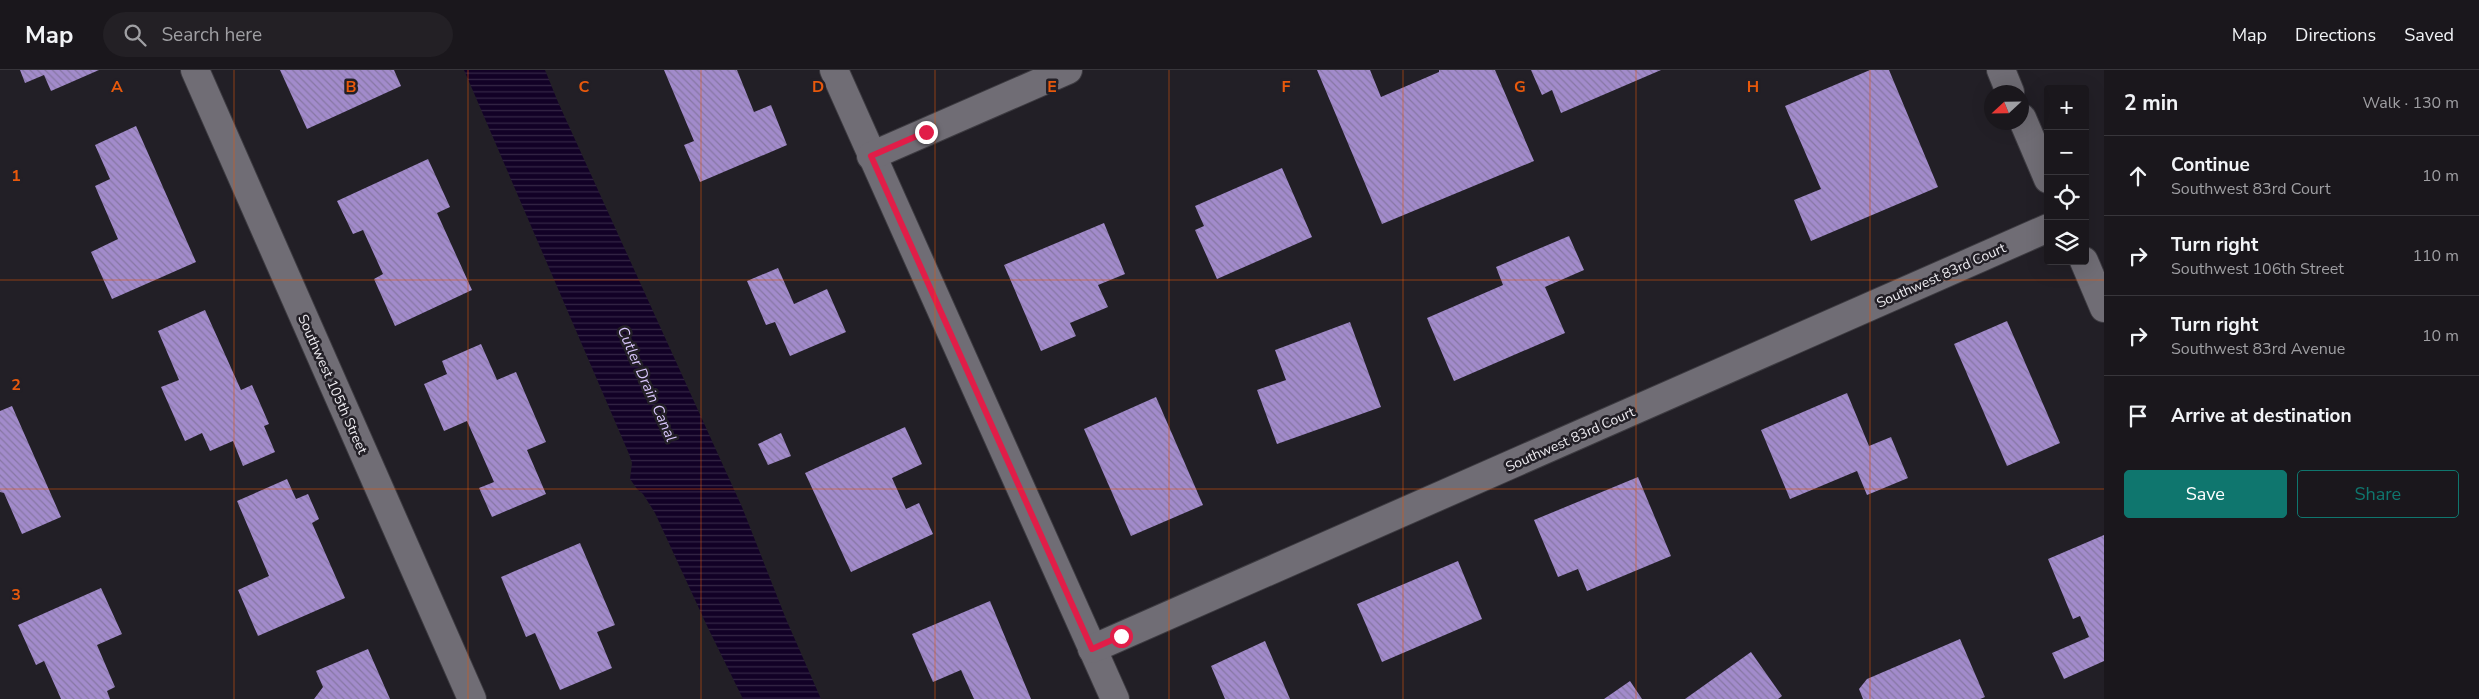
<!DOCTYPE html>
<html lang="en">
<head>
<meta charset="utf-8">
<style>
	:root { --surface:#1a171c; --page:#232025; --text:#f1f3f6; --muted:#9f9fa3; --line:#38363b; --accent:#0f766e }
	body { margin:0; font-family:"Nunito Sans",sans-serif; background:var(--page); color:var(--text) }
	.controls { position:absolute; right:15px; top:15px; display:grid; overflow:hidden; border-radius:5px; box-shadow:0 5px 20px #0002 }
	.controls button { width:45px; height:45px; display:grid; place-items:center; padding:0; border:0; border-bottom:1px solid var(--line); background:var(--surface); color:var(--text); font:25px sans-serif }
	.compass { position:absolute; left:1984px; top:15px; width:45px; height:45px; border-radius:50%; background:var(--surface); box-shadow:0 5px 20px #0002; rotate:248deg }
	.stop { position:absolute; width:15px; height:15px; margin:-11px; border:4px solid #e11d48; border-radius:50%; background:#fff }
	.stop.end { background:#e11d48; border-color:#fff; box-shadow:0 1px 5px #0008 }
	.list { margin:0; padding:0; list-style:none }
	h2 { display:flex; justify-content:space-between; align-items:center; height:65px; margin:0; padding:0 20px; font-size:21px }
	h2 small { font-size:16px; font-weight:400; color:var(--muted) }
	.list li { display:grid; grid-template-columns:32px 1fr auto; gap:15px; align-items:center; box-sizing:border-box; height:80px; padding:0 20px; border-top:1px solid var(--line) }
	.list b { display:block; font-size:19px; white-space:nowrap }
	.list p { margin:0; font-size:16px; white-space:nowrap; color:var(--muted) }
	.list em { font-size:16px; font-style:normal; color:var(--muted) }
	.actions { display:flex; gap:10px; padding:15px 20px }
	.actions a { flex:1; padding:11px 0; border:1px solid var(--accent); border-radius:5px; text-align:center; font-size:18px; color:var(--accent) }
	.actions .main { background:var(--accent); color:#fff }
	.icon { flex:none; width:28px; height:28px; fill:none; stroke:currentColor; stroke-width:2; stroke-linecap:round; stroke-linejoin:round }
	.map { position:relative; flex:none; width:2104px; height:629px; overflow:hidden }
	header { display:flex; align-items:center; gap:30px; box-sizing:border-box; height:70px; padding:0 25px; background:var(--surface); border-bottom:1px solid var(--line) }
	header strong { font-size:24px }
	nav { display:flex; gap:28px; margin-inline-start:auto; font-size:18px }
	.search { width:350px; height:45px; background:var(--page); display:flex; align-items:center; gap:12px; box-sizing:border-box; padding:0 18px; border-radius:28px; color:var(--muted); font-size:19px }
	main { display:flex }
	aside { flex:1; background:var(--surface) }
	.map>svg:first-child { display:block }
	.water { fill:url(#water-rules) }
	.building { fill:url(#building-back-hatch) }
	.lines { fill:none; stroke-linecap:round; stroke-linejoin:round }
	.minor-casing { stroke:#3d3b41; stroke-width:30 }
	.minor { stroke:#706d75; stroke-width:28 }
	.route { stroke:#e11d48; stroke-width:6 }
	.grid { fill:none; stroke:#e8590c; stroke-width:1; stroke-opacity:0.55 }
	.labels { text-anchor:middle; stroke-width:5; stroke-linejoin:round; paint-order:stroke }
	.street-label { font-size:14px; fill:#efedf2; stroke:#221f26 }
	.water-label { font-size:15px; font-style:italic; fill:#d9c6fc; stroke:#221f26 }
	.grid-label { font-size:16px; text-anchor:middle; font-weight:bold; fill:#e8590c; stroke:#221f26; stroke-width:5; stroke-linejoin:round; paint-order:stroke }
</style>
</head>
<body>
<header>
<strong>Map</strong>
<div class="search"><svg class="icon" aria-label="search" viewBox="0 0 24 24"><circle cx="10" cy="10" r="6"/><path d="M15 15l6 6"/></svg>Search here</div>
<nav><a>Map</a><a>Directions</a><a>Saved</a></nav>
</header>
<main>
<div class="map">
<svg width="2104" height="629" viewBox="0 0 2104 629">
	<defs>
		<pattern id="water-rules" width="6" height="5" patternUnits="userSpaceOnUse" patternTransform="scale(1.25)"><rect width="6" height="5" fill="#120126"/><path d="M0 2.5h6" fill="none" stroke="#352646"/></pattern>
		<pattern id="building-back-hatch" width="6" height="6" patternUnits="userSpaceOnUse" patternTransform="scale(1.25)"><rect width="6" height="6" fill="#a28bcb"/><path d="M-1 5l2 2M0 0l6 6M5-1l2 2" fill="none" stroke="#8777a4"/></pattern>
	</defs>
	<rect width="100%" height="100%" fill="#221f26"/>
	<path class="water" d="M 464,0 L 545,0 L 558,32 L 742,437 L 786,549 L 821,629 L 743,629 L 708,558 L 655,443 L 643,424 L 637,419 L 630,409 L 632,393 L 629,384 Z"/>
	<g class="building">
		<path d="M 20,0 L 99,0 L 51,21 L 44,5 L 25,13 Z"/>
		<path d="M 280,0 L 394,0 L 401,16 L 307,59 Z"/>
		<path d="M 664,0 L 737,0 L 754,42 L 771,35 L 787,75 L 700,112 L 684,75 L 694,71 Z"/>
		<path d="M 1317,0 L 1370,0 L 1381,27 L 1439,2 L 1439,0 L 1495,0 L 1534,91 L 1382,154 Z"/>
		<path d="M 1531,0 L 1661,0 L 1561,43 L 1552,20 L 1542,25 Z"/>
		<path d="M 1870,0 L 1889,0 L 1938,117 L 1811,171 L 1794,130 L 1821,119 L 1785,36 Z"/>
		<path d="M 136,56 L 196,192 L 112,229 L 91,182 L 118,169 L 95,116 L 110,109 L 95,75 Z"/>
		<path d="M 428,89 L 450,137 L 437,143 L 472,220 L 395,256 L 374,209 L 383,204 L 363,160 L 353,164 L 337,131 Z"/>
		<path d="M 1282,98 L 1312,167 L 1217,209 L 1195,160 L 1204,156 L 1195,136 Z"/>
		<path d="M 1104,153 L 1125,204 L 1098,215 L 1108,237 L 1070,253 L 1076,266 L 1041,281 L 1004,195 Z"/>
		<path d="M 1569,166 L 1584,200 L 1545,217 L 1565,263 L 1454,311 L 1427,248 L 1503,215 L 1496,197 Z"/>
		<path d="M 778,198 L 794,234 L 827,219 L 846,262 L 790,286 L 775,252 L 766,255 L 747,211 Z"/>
		<path d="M 205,240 L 241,320 L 252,315 L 269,354 L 264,356 L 275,382 L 243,396 L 233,371 L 210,381 L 202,363 L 185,371 L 161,317 L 179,310 L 158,261 Z"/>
		<path d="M 2007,251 L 2060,373 L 2007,396 L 1954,274 Z"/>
		<path d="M 1350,252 L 1381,337 L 1277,374 L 1257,320 L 1286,310 L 1275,280 Z"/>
		<path d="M 481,274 L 497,310 L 516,302 L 546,372 L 527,380 L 546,424 L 492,447 L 479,418 L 494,412 L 467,351 L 444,361 L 424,314 L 447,304 L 442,291 Z"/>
		<path d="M 1847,323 L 1869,376 L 1891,367 L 1908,408 L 1867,425 L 1857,401 L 1790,429 L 1761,360 Z"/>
		<path d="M 1156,327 L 1203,435 L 1131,466 L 1084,359 Z"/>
		<path d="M 12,336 L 61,447 L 22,464 L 4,423 L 0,422 L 0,341 Z"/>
		<path d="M 905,357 L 922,394 L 892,408 L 906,439 L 919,433 L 933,464 L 851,502 L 805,403 Z"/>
		<path d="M 781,363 L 791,386 L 768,395 L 758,374 Z"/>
		<path d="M 1638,407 L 1671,486 L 1587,521 L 1578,499 L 1558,507 L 1534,450 Z"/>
		<path d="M 287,409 L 296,429 L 308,424 L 319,449 L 312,453 L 345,528 L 258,566 L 238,520 L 269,506 L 237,431 Z"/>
		<path d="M 2104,465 L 2104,591 L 2064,609 L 2052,583 L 2089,567 L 2080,546 L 2073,549 L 2048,489 Z"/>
		<path d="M 580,473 L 615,555 L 597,562 L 612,598 L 560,620 L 535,563 L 526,567 L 501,507 Z"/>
		<path d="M 1458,491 L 1482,549 L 1382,592 L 1357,534 Z"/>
		<path d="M 101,518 L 122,564 L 97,575 L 115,617 L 107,621 L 110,629 L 61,629 L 44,591 L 36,595 L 18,555 Z"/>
		<path d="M 990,531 L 1031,629 L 974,629 L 961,600 L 933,612 L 912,564 Z"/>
		<path d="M 1960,569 L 1985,627 L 1980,629 L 1863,629 L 1859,619 L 1867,609 Z"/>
		<path d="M 1265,571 L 1290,629 L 1225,629 L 1211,596 Z"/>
		<path d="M 368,579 L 390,629 L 314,629 L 323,617 L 316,601 Z"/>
		<path d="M 1751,582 L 1782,626 L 1778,629 L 1685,629 Z"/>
		<path d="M 1630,611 L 1642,629 L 1604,629 Z"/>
	</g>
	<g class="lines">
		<g class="minor-casing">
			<g id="minor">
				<path d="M 195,0 L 472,629"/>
				<path d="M 834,0 L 1115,629"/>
				<path d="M 2001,0 L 2010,22"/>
				<path d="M 2022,48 L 2048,109"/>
				<path d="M 871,86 L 1068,0"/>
				<path d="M 2084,191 L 2104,238"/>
				<path d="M 1092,579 L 2048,158"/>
			</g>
		</g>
		<use href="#minor" class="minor"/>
	</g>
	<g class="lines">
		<path class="route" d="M 926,62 L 871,86 L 1092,579 L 1121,566"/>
	</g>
	<path class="grid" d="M 234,0 L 234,629M 468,0 L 468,629M 701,0 L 701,629M 935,0 L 935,629M 1169,0 L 1169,629M 1403,0 L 1403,629M 1636,0 L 1636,629M 1870,0 L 1870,629M 0,210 L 2104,210M 0,419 L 2104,419"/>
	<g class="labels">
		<g class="street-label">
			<text transform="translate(1941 205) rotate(-24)" y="5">Southwest 83rd Court</text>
			<text transform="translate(333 314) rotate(66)" y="5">Southwest 105th Street</text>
			<text transform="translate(1570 369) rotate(-24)" y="5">Southwest 83rd Court</text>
		</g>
		<g class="water-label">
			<text transform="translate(647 314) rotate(66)" y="5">Cutler Drain Canal</text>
		</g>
	</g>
	<g class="grid-label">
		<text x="117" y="22">A</text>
		<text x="351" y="22">B</text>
		<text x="584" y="22">C</text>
		<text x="818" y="22">D</text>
		<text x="1052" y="22">E</text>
		<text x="1286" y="22">F</text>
		<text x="1520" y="22">G</text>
		<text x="1753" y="22">H</text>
		<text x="16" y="111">1</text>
		<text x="16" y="320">2</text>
		<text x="16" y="530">3</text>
	</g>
</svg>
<div class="controls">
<button>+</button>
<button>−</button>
<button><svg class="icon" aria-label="locate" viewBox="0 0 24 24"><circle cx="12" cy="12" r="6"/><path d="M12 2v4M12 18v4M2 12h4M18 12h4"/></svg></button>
<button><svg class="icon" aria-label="layers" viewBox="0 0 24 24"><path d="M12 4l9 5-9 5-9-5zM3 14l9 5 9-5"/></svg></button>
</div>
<svg class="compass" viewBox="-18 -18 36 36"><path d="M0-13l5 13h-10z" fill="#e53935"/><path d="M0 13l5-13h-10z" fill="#9f9fa3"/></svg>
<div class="stop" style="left:1121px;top:566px"></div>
<div class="stop end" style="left:926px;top:62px"></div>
</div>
<aside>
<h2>2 min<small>Walk · 130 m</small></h2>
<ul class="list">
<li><svg class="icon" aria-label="ahead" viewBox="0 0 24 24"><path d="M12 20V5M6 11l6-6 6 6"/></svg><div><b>Continue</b><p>Southwest 83rd Court</p></div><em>10 m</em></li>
<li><svg class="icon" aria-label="right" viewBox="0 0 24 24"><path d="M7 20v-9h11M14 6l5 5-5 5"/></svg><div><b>Turn right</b><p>Southwest 106th Street</p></div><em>110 m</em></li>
<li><svg class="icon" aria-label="right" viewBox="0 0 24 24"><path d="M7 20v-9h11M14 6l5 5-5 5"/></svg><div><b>Turn right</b><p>Southwest 83rd Avenue</p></div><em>10 m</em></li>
<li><svg class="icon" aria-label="arrive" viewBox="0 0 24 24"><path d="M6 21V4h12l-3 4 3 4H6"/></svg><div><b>Arrive at destination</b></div></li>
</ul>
<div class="actions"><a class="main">Save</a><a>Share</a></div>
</aside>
</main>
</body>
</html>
